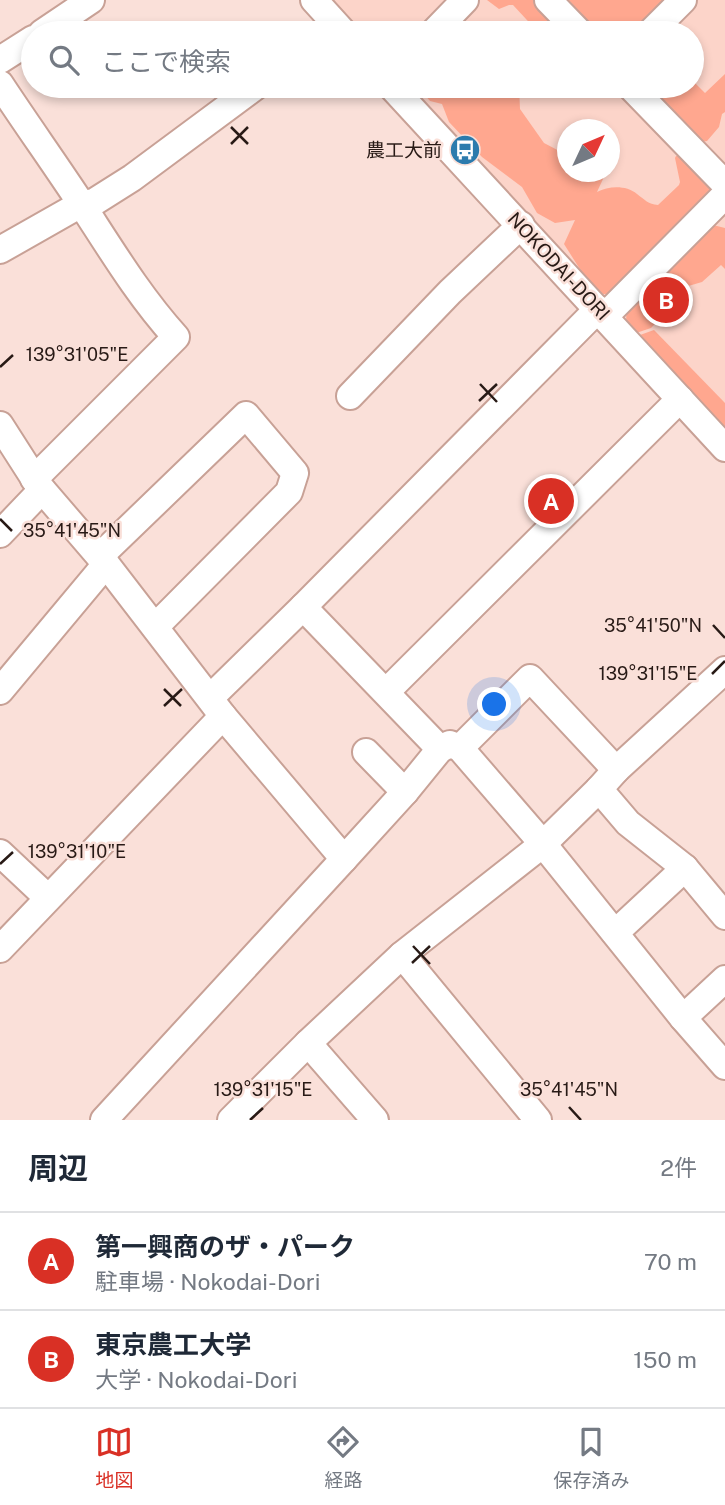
<!DOCTYPE html>
<html lang="ja">
<head>
<meta charset="utf-8">
<style>
	:root { --surface:#fff; --page:#f2f2f3; --text:#1f2937; --muted:#747a83; --line:#e0e1e3; --accent:#d93025 }
	body { margin:0; font-family:"Public Sans","Noto Sans JP",sans-serif; background:var(--page); color:var(--text) }
	.compass { position:absolute; left:557px; top:119px; width:63px; height:63px; border-radius:50%; background:var(--surface); box-shadow:0 4px 10px #0003; rotate:46deg }
	.you { position:absolute; left:495px; top:705px; width:24px; height:24px; margin:-18px; border:5px solid #fff; border-radius:50%; background:#1a73e8; box-shadow:0 0 0 10px #1a73e833 }
	.badge { display:grid; place-items:center; width:46px; height:46px; border-radius:50%; background:var(--accent); color:#fff; font-size:23px; font-weight:700 }
	.pin { position:absolute; translate:-50% -50%; border:4px solid #fff; box-shadow:0 2px 7px #0006 }
	.list { margin:0; padding:0; list-style:none }
	h2 { display:flex; justify-content:space-between; align-items:center; height:91px; margin:0; padding:0 28px; font-size:30px }
	h2 small { font-size:23px; font-weight:400; color:var(--muted) }
	.list li { display:grid; grid-template-columns:46px 1fr auto; gap:21px; align-items:center; box-sizing:border-box; height:98px; padding:0 28px; border-top:2px solid var(--line) }
	.list b { display:block; font-size:26px; white-space:nowrap }
	.list p { margin:0; font-size:23px; white-space:nowrap; color:var(--muted) }
	.list em { font-size:23px; font-style:normal; color:var(--muted) }
	.icon { flex:none; width:38px; height:38px; fill:none; stroke:currentColor; stroke-width:2; stroke-linecap:round; stroke-linejoin:round }
	.map { position:relative; flex:none; width:725px; height:1120px; overflow:hidden }
	.search { position:absolute; background:var(--surface); box-shadow:0 4px 10px #0003; left:21px; right:21px; top:21px; height:77px; display:flex; align-items:center; gap:18px; box-sizing:border-box; padding:0 24px; border-radius:38px; color:var(--muted); font-size:26px }
	.sheet { height:287px; background:var(--surface) }
	nav { display:flex; justify-content:space-around; align-items:center; box-sizing:border-box; height:98px; border-top:2px solid var(--line); background:var(--surface); font-size:19px; color:var(--muted) }
	nav a { display:grid; justify-items:center; gap:4px }
	nav .on { color:var(--accent) }
	.map>svg:first-child { display:block }
	.built { fill:#fcd4c9; fill-rule:evenodd }
	.green { fill:#ffa78f }
	.lines { fill:none; stroke-linecap:round; stroke-linejoin:round }
	.minor-casing { stroke:#c8a196; stroke-width:30 }
	.minor { stroke:#fff; stroke-width:26 }
	.ticks { fill:none; stroke:#281a16; stroke-width:2.5 }
	.labels { text-anchor:middle; stroke-width:5; stroke-linejoin:round; paint-order:stroke }
	.poi-label { font-size:19px; fill:#281a16; stroke:#fae0d9; text-anchor:end }
	.street-label { font-size:19px; fill:#281a16; stroke:#fae0d9 }
	.ticks-label { font-size:18px; text-anchor:middle; fill:#281a16; stroke:#fae0d9; stroke-width:5; stroke-linejoin:round; paint-order:stroke }
</style>
</head>
<body>
<div class="map">
<svg width="725" height="1120" viewBox="0 0 725 1120">
	<rect width="100%" height="100%" fill="#fae0d9"/>
	<path class="built" d="M 331,0 L 725,0 L 725,428 L 410,86 L 692,86 L 692,33 L 362,33 ZM 568,130 L 610,130 L 610,172 L 568,172 Z"/>
	<g class="green">
		<path d="M 487,0 L 541,0 L 573,33 L 539,33 L 513,5 L 509,5 L 499,9 Z"/>
		<path d="M 563,0 L 666,0 L 633,33 L 597,33 Z"/>
		<path d="M 725,74 L 725,112 L 722,114 L 719,127 L 707,141 L 697,143 L 638,86 L 692,86 L 692,80 L 705,93 Z"/>
		<path d="M 417,86 L 519,86 L 520,109 L 544,143 L 567,155 L 568,172 L 602,172 L 603,179 L 597,192 C 609,186 626,185 637,194 C 645,200 648,204 658,205 L 679,185 L 680,182 L 675,158 L 676,156 L 689,154 L 723,189 L 617,295 L 603,294 L 583,274 L 564,244 L 575,220 L 555,223 L 537,213 L 522,187 L 482,157 L 449,122 L 442,104 L 430,101 Z"/>
		<path d="M 713,225 L 725,228 L 725,269 L 721,265 L 702,282 L 685,287 L 674,304 L 651,328 L 633,334 C 622,320 626,313 633,299 Z"/>
		<path d="M 654,330 L 725,403 L 725,430 L 644,346 L 640,335 Z"/>
	</g>
	<g class="lines">
		<g class="minor-casing">
			<g id="minor">
				<path d="M 314,0 L 344,33"/>
				<path d="M 548,0 L 580,33"/>
				<path d="M 42,33 L 91,0"/>
				<path d="M 433,33 L 465,0"/>
				<path d="M 650,33 L 683,0"/>
				<path d="M 0,60 L 33,39"/>
				<path d="M 0,84 C 27,125 55,164 82,205 C 112,251 139,296 176,337 L 34,479"/>
				<path d="M 391,86 L 725,448"/>
				<path d="M 630,86 L 725,184"/>
				<path d="M 0,250 L 81,204 L 94,202 L 132,178 L 256,86"/>
				<path d="M 605,316 L 725,195"/>
				<path d="M 350,396 L 450,292 L 521,225"/>
				<path d="M 0,425 L 39,486 L 106,564 L 223,716 L 344,859"/>
				<path d="M 0,534 L 42,490"/>
				<path d="M 100,556 L 246,415 L 295,473 L 289,492 L 155,627"/>
				<path d="M 303,607 L 440,749 L 450,744 L 460,748 L 543,844 L 683,1018 L 725,1066"/>
				<path d="M 0,691 L 106,564"/>
				<path d="M 386,692 L 680,399"/>
				<path d="M 210,698 L 303,607 L 598,309"/>
				<path d="M 460,748 L 530,678 L 616,770"/>
				<path d="M 366,752 L 405,792"/>
				<path d="M 599,789 L 628,823 L 685,868 L 725,916"/>
				<path d="M 0,853 L 48,898"/>
				<path d="M 615,933 L 685,868"/>
				<path d="M 0,949 L 223,716"/>
				<path d="M 402,955 L 538,1120"/>
				<path d="M 683,1018 L 725,979"/>
				<path d="M 308,1043 L 375,1120"/>
				<path d="M 104,1120 L 344,859 L 405,792 L 440,749"/>
				<path d="M 231,1120 L 308,1043 L 402,955 L 543,844 L 599,789 L 616,770 L 725,670"/>
			</g>
		</g>
		<use href="#minor" class="minor"/>
	</g>
	<path class="ticks" d="M 231,127 L 248,144M 231,144 L 248,127M 0,367 L 13,355M 480,384 L 497,402M 479,401 L 497,384M 0,519 L 12,531M 713,625 L 725,638M 712,674 L 725,661M 164,689 L 181,706M 164,706 L 182,689M 0,864 L 13,852M 413,946 L 430,964M 412,963 L 430,946M 569,1107 L 581,1120M 250,1120 L 263,1108"/>
	<defs>
		<g id="bus-disc" transform="scale(1.575)"><circle r="9.5" fill="#2c7bad" stroke="#fae0d9"/><path d="M-5-6H5V4H4V6H2V4H-2V6H-4V4H-5ZM-3.5-4V0h7V-4ZM-3.5 1.2v1.5H-2V1.2ZM2 1.2v1.5H3.5V1.2Z" fill="#fff"/></g>
	</defs>
	<g fill-rule="evenodd">
		<use href="#bus-disc" x="465" y="150"/>
	</g>
	<g class="labels">
		<g class="poi-label">
			<text x="442" y="157">農工大前</text>
		</g>
		<g class="street-label">
			<text transform="translate(559 266) rotate(47)" y="7">NOKODAI-DORI</text>
		</g>
	</g>
	<g class="ticks-label">
		<text x="77" y="361">139°31'05"E</text>
		<text x="72" y="537">35°41'45"N</text>
		<text x="653" y="632">35°41'50"N</text>
		<text x="648" y="680">139°31'15"E</text>
		<text x="77" y="858">139°31'10"E</text>
		<text x="569" y="1096">35°41'45"N</text>
		<text x="263" y="1096">139°31'15"E</text>
	</g>
</svg>
<svg class="compass" viewBox="-18 -18 36 36"><path d="M0-13l5 13h-10z" fill="#e53935"/><path d="M0 13l5-13h-10z" fill="#747a83"/></svg>
<div class="you"></div>
<div class="pin badge" style="left:551px;top:501px">A</div>
<div class="pin badge" style="left:666px;top:300px">B</div>
<div class="search"><svg class="icon" aria-label="search" viewBox="0 0 24 24"><circle cx="10" cy="10" r="6"/><path d="M15 15l6 6"/></svg>ここで検索</div>
</div>
<section class="sheet">
<h2>周辺<small>2件</small></h2>
<ul class="list">
<li><span class="badge">A</span><div><b>第一興商のザ・パーク</b><p>駐車場 · Nokodai-Dori</p></div><em>70 m</em></li>
<li><span class="badge">B</span><div><b>東京農工大学</b><p>大学 · Nokodai-Dori</p></div><em>150 m</em></li>
</ul>
</section>
<nav>
<a class="on"><svg class="icon" aria-label="map" viewBox="0 0 24 24"><path d="M3 6l6-2 6 2 6-2v14l-6 2-6-2-6 2zM9 4v14M15 6v14"/></svg>地図</a>
<a><svg class="icon" aria-label="directions" viewBox="0 0 24 24"><path d="M12 3l9 9-9 9-9-9zM9 14v-3h6M13 9l2 2-2 2"/></svg>経路</a>
<a><svg class="icon" aria-label="saved" viewBox="0 0 24 24"><path d="M7 4h10v16l-5-4-5 4z"/></svg>保存済み</a>
</nav>
</body>
</html>
